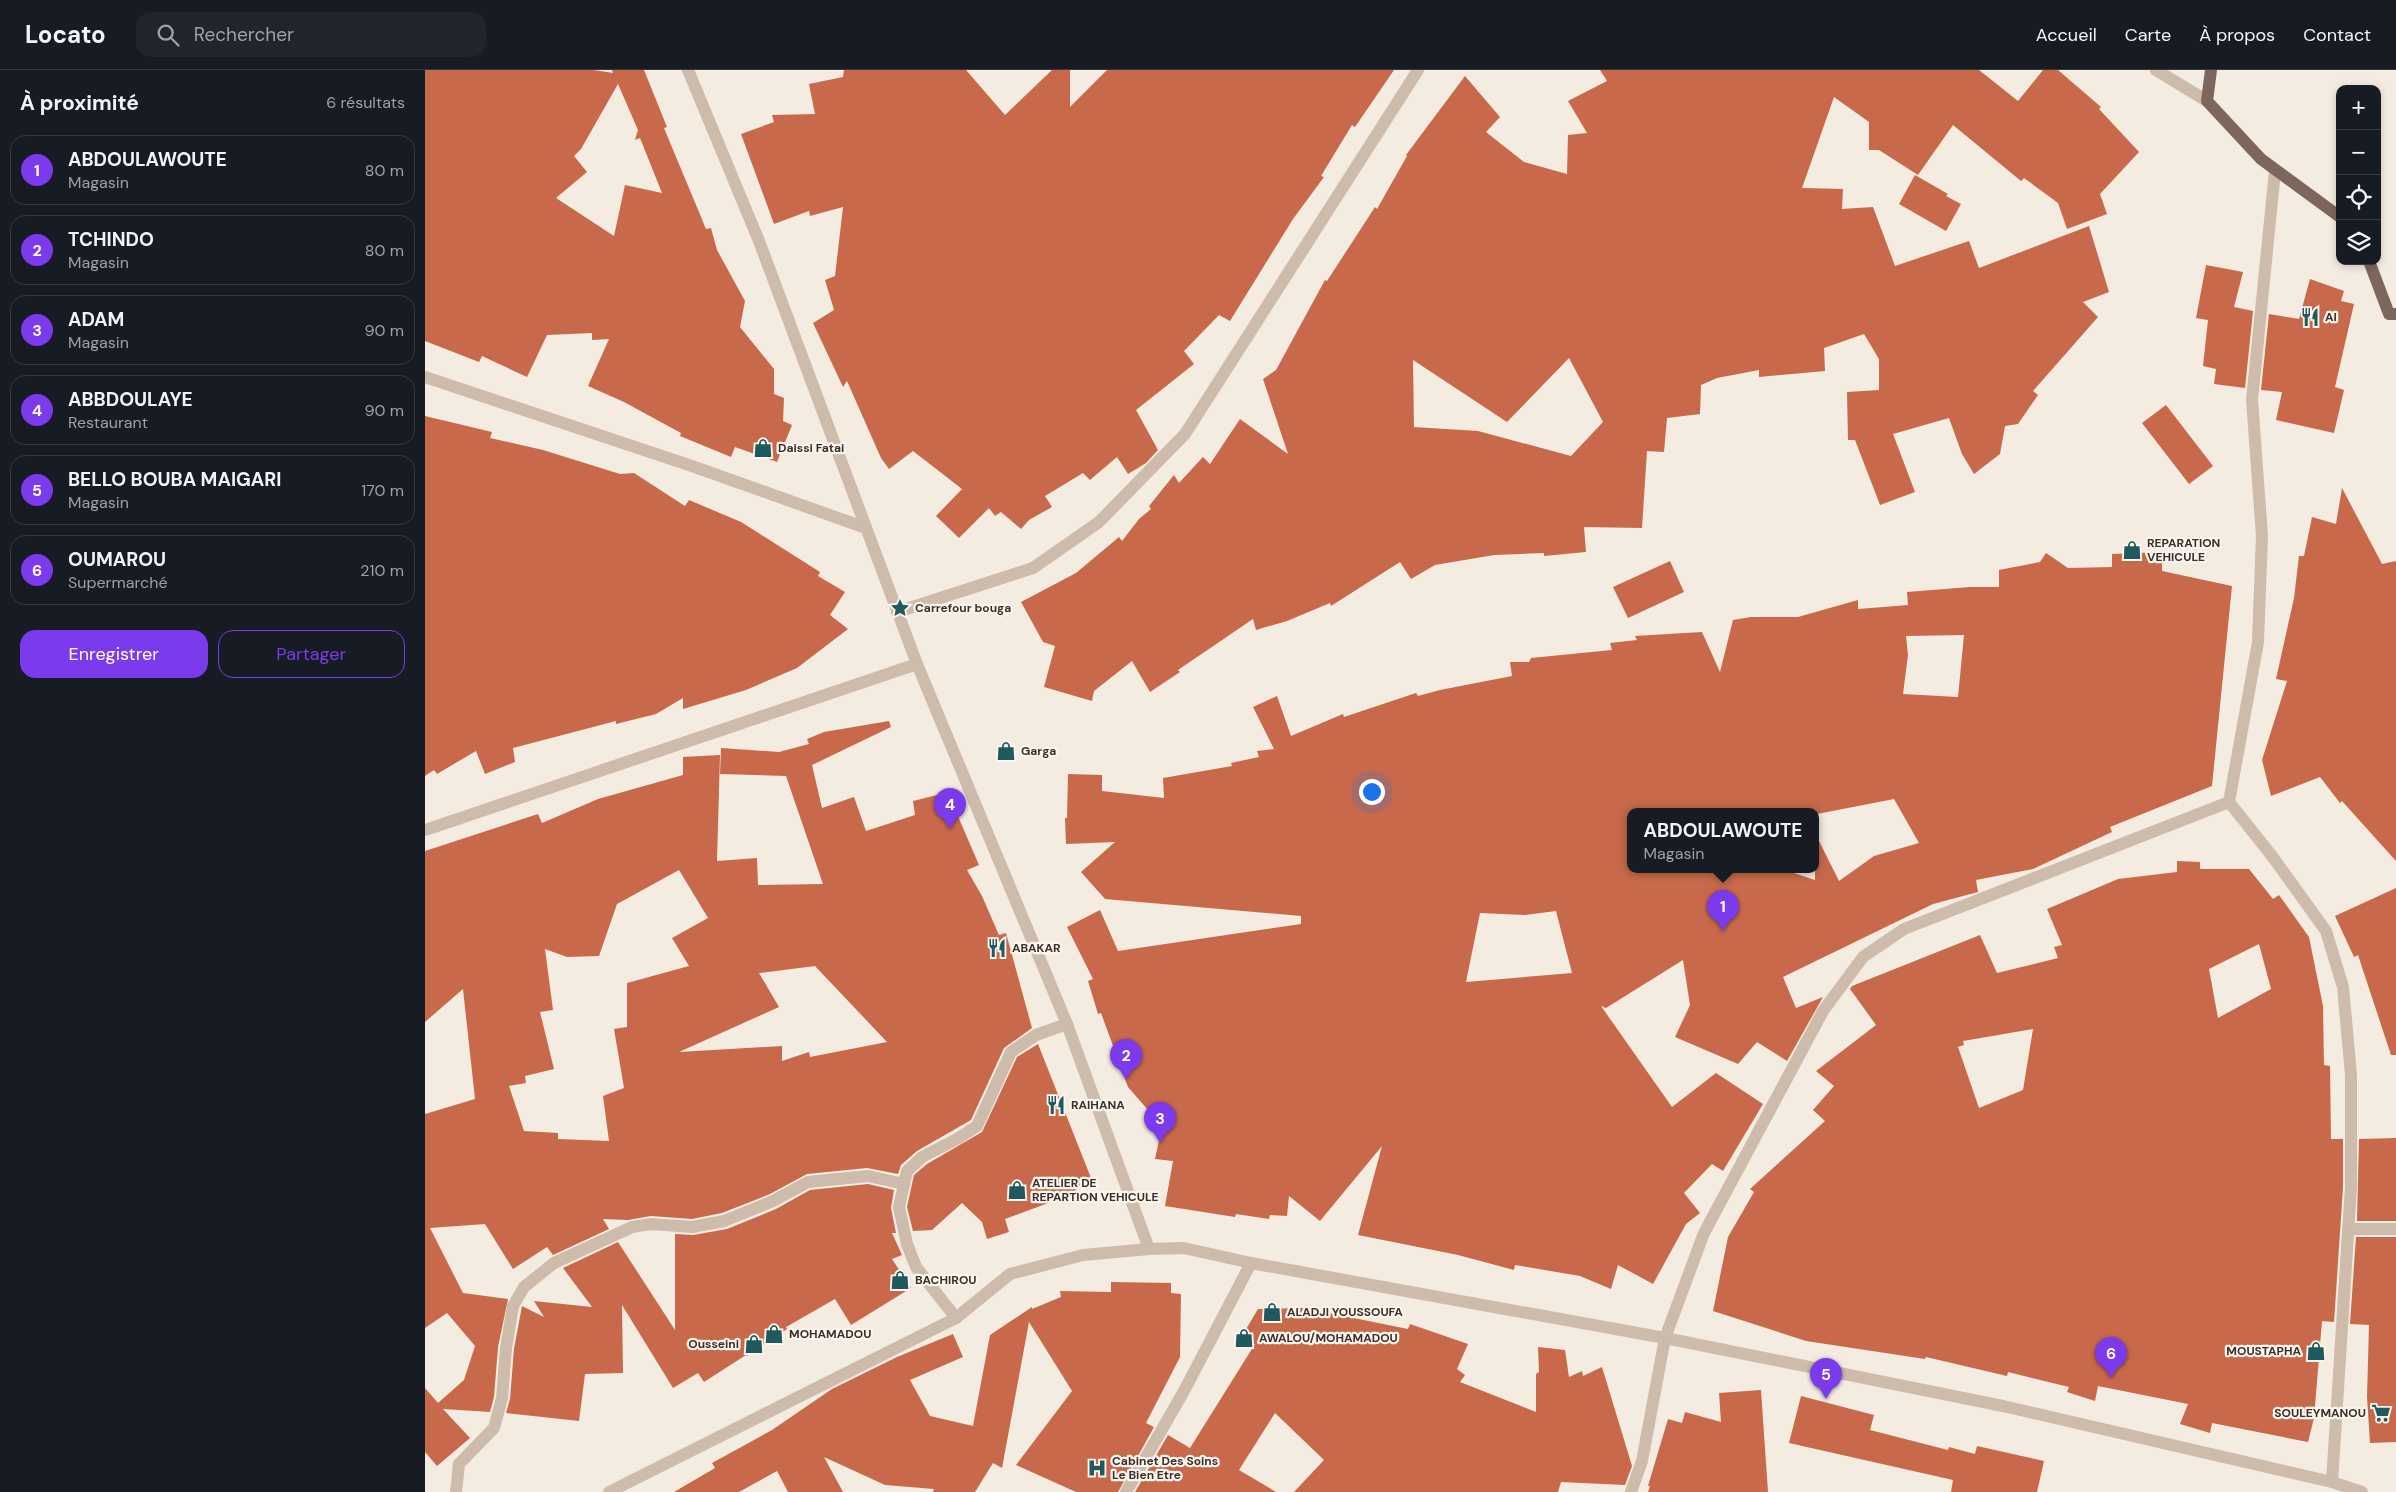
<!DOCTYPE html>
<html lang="fr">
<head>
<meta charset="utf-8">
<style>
	:root { --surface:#171b24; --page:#20242c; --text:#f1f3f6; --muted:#9ea1a6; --line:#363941; --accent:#7c3aed }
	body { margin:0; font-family:"DM Sans",sans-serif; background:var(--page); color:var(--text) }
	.controls { position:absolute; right:15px; top:15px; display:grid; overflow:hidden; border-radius:10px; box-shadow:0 2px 8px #0003 }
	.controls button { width:45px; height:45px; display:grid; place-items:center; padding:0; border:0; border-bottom:1px solid var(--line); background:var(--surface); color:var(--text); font:25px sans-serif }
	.you { position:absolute; left:946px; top:721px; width:18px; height:18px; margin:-12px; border:4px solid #fff; border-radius:50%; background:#1a73e8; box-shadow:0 0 0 8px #1a73e833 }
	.badge { display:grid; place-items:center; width:32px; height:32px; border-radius:50%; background:var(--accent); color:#fff; font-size:16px; font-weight:700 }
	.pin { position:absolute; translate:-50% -41px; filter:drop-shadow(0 1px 2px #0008) }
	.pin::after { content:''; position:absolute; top:26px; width:18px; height:15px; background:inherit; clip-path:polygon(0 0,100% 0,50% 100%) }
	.popup { position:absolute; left:1202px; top:738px; width:192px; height:65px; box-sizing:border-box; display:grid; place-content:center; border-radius:10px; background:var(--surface); filter:drop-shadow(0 1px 4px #0005); font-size:16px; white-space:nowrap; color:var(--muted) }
	.popup b { font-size:19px; color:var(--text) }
	.popup::after { content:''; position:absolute; left:50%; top:100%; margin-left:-10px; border:10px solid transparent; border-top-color:var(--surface) }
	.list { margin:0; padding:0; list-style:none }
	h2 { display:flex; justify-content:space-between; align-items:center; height:65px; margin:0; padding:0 20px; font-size:21px }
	h2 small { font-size:16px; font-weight:400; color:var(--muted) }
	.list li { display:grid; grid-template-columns:32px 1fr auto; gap:15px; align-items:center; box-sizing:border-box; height:70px; margin:0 10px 10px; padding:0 10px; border:1px solid var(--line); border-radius:15px }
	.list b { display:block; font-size:19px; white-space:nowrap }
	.list p { margin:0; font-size:16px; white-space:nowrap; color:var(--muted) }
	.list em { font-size:16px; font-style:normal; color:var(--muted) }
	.actions { display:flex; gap:10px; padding:15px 20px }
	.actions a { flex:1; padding:11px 0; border:1px solid var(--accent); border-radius:15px; text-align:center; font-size:18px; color:var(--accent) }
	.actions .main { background:var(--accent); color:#fff }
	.icon { flex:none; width:28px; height:28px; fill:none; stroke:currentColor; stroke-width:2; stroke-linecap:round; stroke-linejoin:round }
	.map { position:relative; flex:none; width:1971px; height:1422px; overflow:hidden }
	header { display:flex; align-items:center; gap:30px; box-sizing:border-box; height:70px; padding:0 25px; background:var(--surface); border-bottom:1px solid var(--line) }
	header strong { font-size:24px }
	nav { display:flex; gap:28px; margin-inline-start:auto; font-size:18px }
	.search { width:350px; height:45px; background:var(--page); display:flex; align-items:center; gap:12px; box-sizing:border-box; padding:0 18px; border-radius:15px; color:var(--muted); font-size:19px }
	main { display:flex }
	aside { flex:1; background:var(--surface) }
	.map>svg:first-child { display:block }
	.building { fill:#c8694b; fill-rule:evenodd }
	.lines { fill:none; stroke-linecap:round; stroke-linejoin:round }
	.minor { stroke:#cdbbac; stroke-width:12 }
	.major { stroke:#7d675c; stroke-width:12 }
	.labels { text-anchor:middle; stroke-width:4.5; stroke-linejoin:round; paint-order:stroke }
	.poi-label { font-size:12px; font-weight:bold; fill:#3b302b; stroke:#fbf5ee; text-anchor:start }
</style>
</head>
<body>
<header>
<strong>Locato</strong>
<div class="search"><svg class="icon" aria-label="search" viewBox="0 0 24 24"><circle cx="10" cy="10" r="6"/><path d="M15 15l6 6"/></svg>Rechercher</div>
<nav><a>Accueil</a><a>Carte</a><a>À propos</a><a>Contact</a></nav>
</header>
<main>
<aside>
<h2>À proximité<small>6 résultats</small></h2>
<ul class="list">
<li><span class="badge">1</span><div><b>ABDOULAWOUTE</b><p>Magasin</p></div><em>80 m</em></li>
<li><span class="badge">2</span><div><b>TCHINDO</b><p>Magasin</p></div><em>80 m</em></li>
<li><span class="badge">3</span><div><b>ADAM</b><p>Magasin</p></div><em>90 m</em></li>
<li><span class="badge">4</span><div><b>ABBDOULAYE</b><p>Restaurant</p></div><em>90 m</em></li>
<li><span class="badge">5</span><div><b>BELLO BOUBA MAIGARI</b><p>Magasin</p></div><em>170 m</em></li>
<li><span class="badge">6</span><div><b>OUMAROU</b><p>Supermarché</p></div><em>210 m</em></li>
</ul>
<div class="actions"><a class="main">Enregistrer</a><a>Partager</a></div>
</aside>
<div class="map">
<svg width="1971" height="1422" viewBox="0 0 1971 1422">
	<rect width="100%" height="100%" fill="#f4ebe1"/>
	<g class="building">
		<path d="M 0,0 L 169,0 L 188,3 L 187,0 L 219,0 L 242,57 L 239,58 L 281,159 L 286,158 L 292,180 L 320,231 L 315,257 L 349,299 L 349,324 L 359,328 L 358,351 L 367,355 L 352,392 L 310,377 L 306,387 L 255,366 L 256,363 L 199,332 L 163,316 L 184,269 L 167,270 L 167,263 L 122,265 L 102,307 L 57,286 L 54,292 L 0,271 ZM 193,14 L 213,60 L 210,70 L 215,68 L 237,123 L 200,115 L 189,166 L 131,128 L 162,102 L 149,86 L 156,79 Z"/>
		<path d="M 419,0 L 541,0 L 580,45 L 627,0 L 645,0 L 645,37 L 682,0 L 969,0 L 930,57 L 927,55 L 896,106 L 899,107 L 868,149 L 805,251 L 794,245 L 759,281 L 769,294 L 711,340 L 733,380 L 721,393 L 703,404 L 692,387 L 665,410 L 658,403 L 620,426 L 627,437 L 604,450 L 596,459 L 576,442 L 570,446 L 564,438 L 534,468 L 511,446 L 537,419 L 488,381 L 464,399 L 456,388 L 422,311 L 418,317 L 388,253 L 409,240 L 400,210 L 410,206 L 418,137 L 385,146 L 384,141 L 349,154 L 316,64 L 349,52 L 347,45 L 390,44 L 384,14 L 418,7 Z"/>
		<path d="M 1175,0 L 1554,0 L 1593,31 L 1618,0 L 1633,0 L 1676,37 L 1674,39 L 1714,82 L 1675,124 L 1682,144 L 1642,159 L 1633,133 L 1599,108 L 1596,111 L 1528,55 L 1493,105 L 1454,80 L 1444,80 L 1444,52 L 1409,27 L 1377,118 L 1418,119 L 1417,139 L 1448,137 L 1470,196 L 1544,171 L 1554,198 L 1664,156 L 1684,222 L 1658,232 L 1673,247 L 1608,321 L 1613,325 L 1593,354 L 1580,356 L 1575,384 L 1549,404 L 1537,384 L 1524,348 L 1468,364 L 1490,422 L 1455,435 L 1430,370 L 1423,370 L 1422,322 L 1454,320 L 1454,289 L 1439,264 L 1399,278 L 1400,301 L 1334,307 L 1334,300 L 1292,308 L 1276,315 L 1275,344 L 1242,348 L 1239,382 L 1222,381 L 1217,458 L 1159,457 L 1161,482 L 1119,486 L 1119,483 L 1069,485 L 1010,495 L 986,509 L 975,492 L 906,536 L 905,533 L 862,551 L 831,560 L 828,549 L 753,600 L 755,602 L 725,622 L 707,591 L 669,621 L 667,631 L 619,617 L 630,576 L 618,572 L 596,532 L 651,503 L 694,467 L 697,471 L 714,449 L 726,439 L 724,436 L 749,405 L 754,413 L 778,387 L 785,394 L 815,349 L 863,384 L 838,309 L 851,300 L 900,210 L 902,211 L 950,137 L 952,139 L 982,86 L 981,85 L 1040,6 L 1075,47 L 1061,62 L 1099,92 L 1142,104 L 1143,65 L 1162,63 L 1143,31 L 1182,11 ZM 1144,288 L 1178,352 L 1146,386 L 1053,361 L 989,357 L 988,290 L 1082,352 Z"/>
		<path d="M 1490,105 L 1523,124 L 1521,126 L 1536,134 L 1521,161 L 1474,134 Z"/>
		<path d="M 1781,195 L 1818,202 L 1809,237 L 1828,241 L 1820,318 L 1789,314 L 1791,299 L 1778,296 L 1783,250 L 1771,248 Z"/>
		<path d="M 1885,209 L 1919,221 L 1916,231 L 1929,234 L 1910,317 L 1919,320 L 1909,363 L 1851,350 L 1857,322 L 1836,320 L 1844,244 L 1874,249 Z"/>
		<path d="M 1741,335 L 1788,396 L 1764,414 L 1717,353 Z"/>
		<path d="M 0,346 L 67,362 L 65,368 L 118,380 L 195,404 L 209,403 L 260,436 L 264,430 L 316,452 L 395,502 L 393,506 L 420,522 L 405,545 L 423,559 L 372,598 L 321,620 L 258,639 L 258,628 L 231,644 L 191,654 L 191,651 L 88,678 L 90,692 L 60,704 L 51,681 L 12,704 L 9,700 L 0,706 Z"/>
		<path d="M 1917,418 L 1957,494 L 1971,491 L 1971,791 L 1917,731 L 1915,733 L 1895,707 L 1846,726 L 1837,690 L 1862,611 L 1851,609 L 1869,528 L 1874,486 L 1879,486 L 1887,447 L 1911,454 Z"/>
		<path d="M 1737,482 L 1737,501 L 1807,516 L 1787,716 L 1685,757 L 1687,762 L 1608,799 L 1551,810 L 1553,822 L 1508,834 L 1358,907 L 1371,938 L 1398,927 L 1362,991 L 1332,972 L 1313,994 L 1250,967 L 1265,935 L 1258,890 L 1181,938 L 1176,936 L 1247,1037 L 1291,1003 L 1338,1034 L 1298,1101 L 1287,1094 L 1259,1123 L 1275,1143 L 1261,1154 L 1228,1214 L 1193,1195 L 1186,1219 L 1155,1206 L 1090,1195 L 1089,1200 L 1033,1185 L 933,1165 L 957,1076 L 895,1151 L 864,1126 L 862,1146 L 845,1145 L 844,1149 L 811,1144 L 810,1147 L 740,1136 L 748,1091 L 730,1089 L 737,1056 L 703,1017 L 676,943 L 673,944 L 663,911 L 668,909 L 642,857 L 675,840 L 693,881 L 876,854 L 876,846 L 680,829 L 656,802 L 690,772 L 641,774 L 640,748 L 642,748 L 643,704 L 677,705 L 677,721 L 739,728 L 738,708 L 807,696 L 806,693 L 834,687 L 832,681 L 849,679 L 828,637 L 852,626 L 866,666 L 918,644 L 919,647 L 991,623 L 993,626 L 1015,620 L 1087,606 L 1085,592 L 1104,592 L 1106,588 L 1187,580 L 1185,573 L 1212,570 L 1210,566 L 1277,562 L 1295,602 L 1308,550 L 1326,547 L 1373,547 L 1433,530 L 1433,539 L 1483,535 L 1482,522 L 1545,517 L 1574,517 L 1574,500 L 1615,492 L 1621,483 L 1643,498 L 1687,497 L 1687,484 ZM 1539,565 L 1533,627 L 1478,624 L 1483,585 L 1481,566 ZM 1469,729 L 1494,773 L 1449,786 L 1414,811 L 1390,763 L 1390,810 L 1360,800 L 1206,800 L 1206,742 L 1390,742 L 1392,744 ZM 1131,841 L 1147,903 L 1041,912 L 1055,843 L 1100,845 Z"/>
		<path d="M 1245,491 L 1259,522 L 1203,548 L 1188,517 Z"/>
		<path d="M 464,651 L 466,657 L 387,695 L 397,738 L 429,727 L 441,761 L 490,745 L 488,731 L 520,723 L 524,748 L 532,744 L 554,795 L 542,800 L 557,826 L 574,865 L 581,863 L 607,958 L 579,978 L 546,1050 L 492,1081 L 476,1095 L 473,1104 L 442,1098 L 382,1104 L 345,1124 L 297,1143 L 267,1149 L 226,1146 L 203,1150 L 178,1149 L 184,1159 L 128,1185 L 122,1177 L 88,1199 L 60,1154 L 5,1158 L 38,1223 L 83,1229 L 73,1277 L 69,1327 L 65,1342 L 18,1339 L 45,1368 L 12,1396 L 0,1382 L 0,1318 L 13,1333 L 39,1310 L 50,1276 L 22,1243 L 0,1258 L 0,1044 L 50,1029 L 38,919 L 0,952 L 0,781 L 113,744 L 117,753 L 173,729 L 258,705 L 258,687 L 295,685 L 292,791 L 332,788 L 333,815 L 398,814 L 361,706 L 295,704 L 296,678 L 354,682 L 384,674 L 382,669 L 399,662 ZM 254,800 L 283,848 L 247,868 L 264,896 L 202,913 L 202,957 L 189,959 L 199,1018 L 178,1026 L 184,1071 L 133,1069 L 133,1063 L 99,1061 L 84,1016 L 101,1013 L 100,1006 L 129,999 L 115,942 L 128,940 L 120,879 L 142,887 L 174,886 L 192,834 ZM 390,896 L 462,972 L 385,987 L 384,982 L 357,991 L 357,976 L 254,982 L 354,937 L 334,903 Z"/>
		<path d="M 1752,791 L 1775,792 L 1775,799 L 1824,799 L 1848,829 L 1854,825 L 1884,867 L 1898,936 L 1899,995 L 1905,996 L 1906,1069 L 1918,1069 L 1918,1117 L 1909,1252 L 1897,1251 L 1889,1348 L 1883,1372 L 1787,1353 L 1785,1363 L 1755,1354 L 1763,1334 L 1673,1316 L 1670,1331 L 1642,1322 L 1644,1317 L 1583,1302 L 1582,1306 L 1501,1287 L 1500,1289 L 1381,1271 L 1288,1241 L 1303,1167 L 1329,1122 L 1325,1119 L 1400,1051 L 1388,1040 L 1409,1016 L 1391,1001 L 1451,955 L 1425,919 L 1427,916 L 1555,865 L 1572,903 L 1633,888 L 1629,877 L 1637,875 L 1622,839 L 1693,809 L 1752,802 ZM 1834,874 L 1846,919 L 1793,948 L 1784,899 ZM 1608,959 L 1598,1020 L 1554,1038 L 1533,977 L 1539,975 L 1538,971 Z"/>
		<path d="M 1971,818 L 1971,985 L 1966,985 L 1933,885 L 1929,887 L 1910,846 Z"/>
		<path d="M 613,974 L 668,1113 L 650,1120 L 650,1123 L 580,1149 L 584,1162 L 562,1169 L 557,1152 L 537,1133 L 507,1160 L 488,1161 L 482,1137 L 489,1105 L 502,1094 L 557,1062 L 592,987 Z"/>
		<path d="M 1971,1068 L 1971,1151 L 1932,1151 L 1934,1069 Z"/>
		<path d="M 443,1114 L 469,1120 L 466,1138 L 471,1163 L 467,1163 L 477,1185 L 467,1189 L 486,1218 L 426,1255 L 410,1229 L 361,1257 L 362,1259 L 322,1286 L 321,1285 L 279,1312 L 273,1303 L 248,1318 L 197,1235 L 198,1303 L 160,1304 L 154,1351 L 81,1343 L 85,1329 L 89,1279 L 97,1236 L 119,1247 L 109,1231 L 167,1237 L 138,1198 L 193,1172 L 250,1260 L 250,1164 L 268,1165 L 302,1159 L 351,1139 L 385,1120 Z"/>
		<path d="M 1931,1167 L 1971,1167 L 1971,1372 L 1945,1373 L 1942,1327 L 1944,1255 L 1925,1254 Z"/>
		<path d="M 686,1212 L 746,1213 L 746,1223 L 756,1224 L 755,1287 L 721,1353 L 729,1357 L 693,1422 L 651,1422 L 591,1395 L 647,1321 L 604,1252 L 577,1398 L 568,1393 L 550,1422 L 508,1422 L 509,1419 L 460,1415 L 399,1387 L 418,1422 L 363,1422 L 352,1401 L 314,1422 L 249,1422 L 290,1398 L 287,1393 L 347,1360 L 407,1319 L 472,1287 L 528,1264 L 538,1287 L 485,1310 L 505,1346 L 548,1356 L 565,1265 L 607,1237 L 607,1239 L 636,1227 L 635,1221 L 686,1222 Z"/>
		<path d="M 879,1238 L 983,1259 L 985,1254 L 1043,1274 L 1032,1299 L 1040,1305 L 1035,1312 L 1111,1342 L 1111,1304 L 1114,1302 L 1113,1277 L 1140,1280 L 1144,1307 L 1157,1301 L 1158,1306 L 1177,1297 L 1207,1396 L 1200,1415 L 1136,1412 L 1133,1422 L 869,1422 L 899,1390 L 850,1343 L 814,1400 L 851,1422 L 710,1422 L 743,1365 L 765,1378 L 830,1274 L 811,1276 L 833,1239 Z"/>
		<path d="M 1336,1320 L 1343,1422 L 1223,1422 L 1225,1416 L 1223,1416 L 1243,1349 L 1257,1353 L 1260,1342 L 1296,1352 L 1294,1323 Z"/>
		<path d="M 1376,1326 L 1449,1345 L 1445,1360 L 1523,1380 L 1524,1377 L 1550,1384 L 1552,1376 L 1619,1391 L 1612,1422 L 1526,1422 L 1528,1410 L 1364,1373 Z"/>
	</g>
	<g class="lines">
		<g class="minor">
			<path d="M 263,0 L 334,171 L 492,594 L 642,954 L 724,1179"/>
			<path d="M 1731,0 L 1782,31"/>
			<path d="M 1850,101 L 1827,330 L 1837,466 L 1833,572 L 1804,732 L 1847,786 L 1901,861 L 1918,917 L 1926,1005 L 1926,1117 L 1907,1412"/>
			<path d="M 0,307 L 264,395 L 441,458"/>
			<path d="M 472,542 L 608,498 L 674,452 L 760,364 L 993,0"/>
			<path d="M 0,760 L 492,594"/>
			<path d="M 1923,1159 L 1971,1159"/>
			<path d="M 531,1248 L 491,1197 L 482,1174 L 474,1137 L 482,1101 L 497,1087 L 532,1069 L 552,1056 L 586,982 L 611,965 L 642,954"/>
			<path d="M 31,1422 L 34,1394 L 69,1358 L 77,1328 L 81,1278 L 88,1236 L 99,1217 L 129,1193 L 207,1157 L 226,1154 L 267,1157 L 299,1151 L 348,1131 L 383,1112 L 443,1106 L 479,1114"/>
			<path d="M 184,1422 L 531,1248 L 585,1204 L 658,1185 L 724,1179 L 759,1178 L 826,1193 L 1240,1268 L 1578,1336 L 1907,1412 L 1937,1422"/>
			<path d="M 701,1422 L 759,1321 L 826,1193"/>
			<path d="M 1206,1422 L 1217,1391 L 1240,1268 L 1279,1163 L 1398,941 L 1438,887 L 1479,859 L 1804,732"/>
		</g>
		<g class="major">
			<path d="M 1786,0 L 1782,31 L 1836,89 L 1915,147"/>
			<path d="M 1944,191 L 1964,244 L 1971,244"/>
		</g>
	</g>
	<defs>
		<g id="restaurant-bare" transform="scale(1.5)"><path d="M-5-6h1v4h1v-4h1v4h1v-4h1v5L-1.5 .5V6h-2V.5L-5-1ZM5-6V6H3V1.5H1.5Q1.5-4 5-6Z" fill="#1f5a5e" stroke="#fbf5ee" stroke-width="2.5" paint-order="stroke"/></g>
		<g id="shop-bare" transform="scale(1.5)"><path d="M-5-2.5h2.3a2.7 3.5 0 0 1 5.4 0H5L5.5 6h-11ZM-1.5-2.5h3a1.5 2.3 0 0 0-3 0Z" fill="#1f5a5e" stroke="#fbf5ee" stroke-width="2.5" paint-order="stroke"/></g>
		<g id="sight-bare" transform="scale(1.5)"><path d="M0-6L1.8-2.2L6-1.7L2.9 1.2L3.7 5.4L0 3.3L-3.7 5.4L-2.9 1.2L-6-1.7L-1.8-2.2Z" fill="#1f5a5e" stroke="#fbf5ee" stroke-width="2.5" paint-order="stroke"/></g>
		<g id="supermarket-bare" transform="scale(1.5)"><path d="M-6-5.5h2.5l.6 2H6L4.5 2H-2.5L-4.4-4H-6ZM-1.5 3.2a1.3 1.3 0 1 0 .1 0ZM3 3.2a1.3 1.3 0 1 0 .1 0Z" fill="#1f5a5e" stroke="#fbf5ee" stroke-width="2.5" paint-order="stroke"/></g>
		<g id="hospital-bare" transform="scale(1.5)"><path d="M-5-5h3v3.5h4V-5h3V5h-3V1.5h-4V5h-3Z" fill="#1f5a5e" stroke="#fbf5ee" stroke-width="2.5" paint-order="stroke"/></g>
	</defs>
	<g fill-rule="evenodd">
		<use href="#restaurant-bare" x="1885" y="247"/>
		<use href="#shop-bare" x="338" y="378"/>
		<use href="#shop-bare" x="1707" y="480"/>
		<use href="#sight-bare" x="475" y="538"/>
		<use href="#shop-bare" x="581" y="681"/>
		<use href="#restaurant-bare" x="572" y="878"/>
		<use href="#restaurant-bare" x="631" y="1035"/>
		<use href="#shop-bare" x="592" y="1120"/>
		<use href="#shop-bare" x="475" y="1210"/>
		<use href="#shop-bare" x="847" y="1242"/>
		<use href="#shop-bare" x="349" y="1264"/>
		<use href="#shop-bare" x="819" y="1268"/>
		<use href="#shop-bare" x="329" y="1274"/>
		<use href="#shop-bare" x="1891" y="1281"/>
		<use href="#supermarket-bare" x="1956" y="1343"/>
		<use href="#hospital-bare" x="672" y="1398"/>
	</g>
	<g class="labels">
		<g class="poi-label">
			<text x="1900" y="251">AI</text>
			<text x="353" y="382">Daissi Fatai</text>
			<text x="1722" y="477">REPARATION<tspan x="1722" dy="14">VEHICULE</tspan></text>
			<text x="490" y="542">Carrefour bouga</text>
			<text x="596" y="685">Garga</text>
			<text x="587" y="882">ABAKAR</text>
			<text x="646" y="1039">RAIHANA</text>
			<text x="607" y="1117">ATELIER DE<tspan x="607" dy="14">REPARTION VEHICULE</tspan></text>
			<text x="490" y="1214">BACHIROU</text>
			<text x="862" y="1246">ALADJI YOUSSOUFA</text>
			<text x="364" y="1268">MOHAMADOU</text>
			<text x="834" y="1272">AWALOU/MOHAMADOU</text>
			<text x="314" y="1278" text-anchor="end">Ousseini</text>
			<text x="1876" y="1285" text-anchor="end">MOUSTAPHA</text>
			<text x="1941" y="1347" text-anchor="end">SOULEYMANOU</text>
			<text x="687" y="1395">Cabinet Des Soins<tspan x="687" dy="14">Le Bien Etre</tspan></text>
		</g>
	</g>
</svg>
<div class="controls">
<button>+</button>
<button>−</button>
<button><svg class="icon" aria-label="locate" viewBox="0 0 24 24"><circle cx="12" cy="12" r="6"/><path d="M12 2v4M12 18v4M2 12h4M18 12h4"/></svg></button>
<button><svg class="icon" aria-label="layers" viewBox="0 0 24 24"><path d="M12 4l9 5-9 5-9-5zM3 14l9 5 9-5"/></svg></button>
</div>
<div class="you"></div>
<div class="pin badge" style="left:1298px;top:861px">1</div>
<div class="popup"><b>ABDOULAWOUTE</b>Magasin</div>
<div class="pin badge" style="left:701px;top:1010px">2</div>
<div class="pin badge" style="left:735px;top:1073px">3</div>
<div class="pin badge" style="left:525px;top:759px">4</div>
<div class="pin badge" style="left:1401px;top:1329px">5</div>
<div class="pin badge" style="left:1686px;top:1308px">6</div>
</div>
</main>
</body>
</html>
